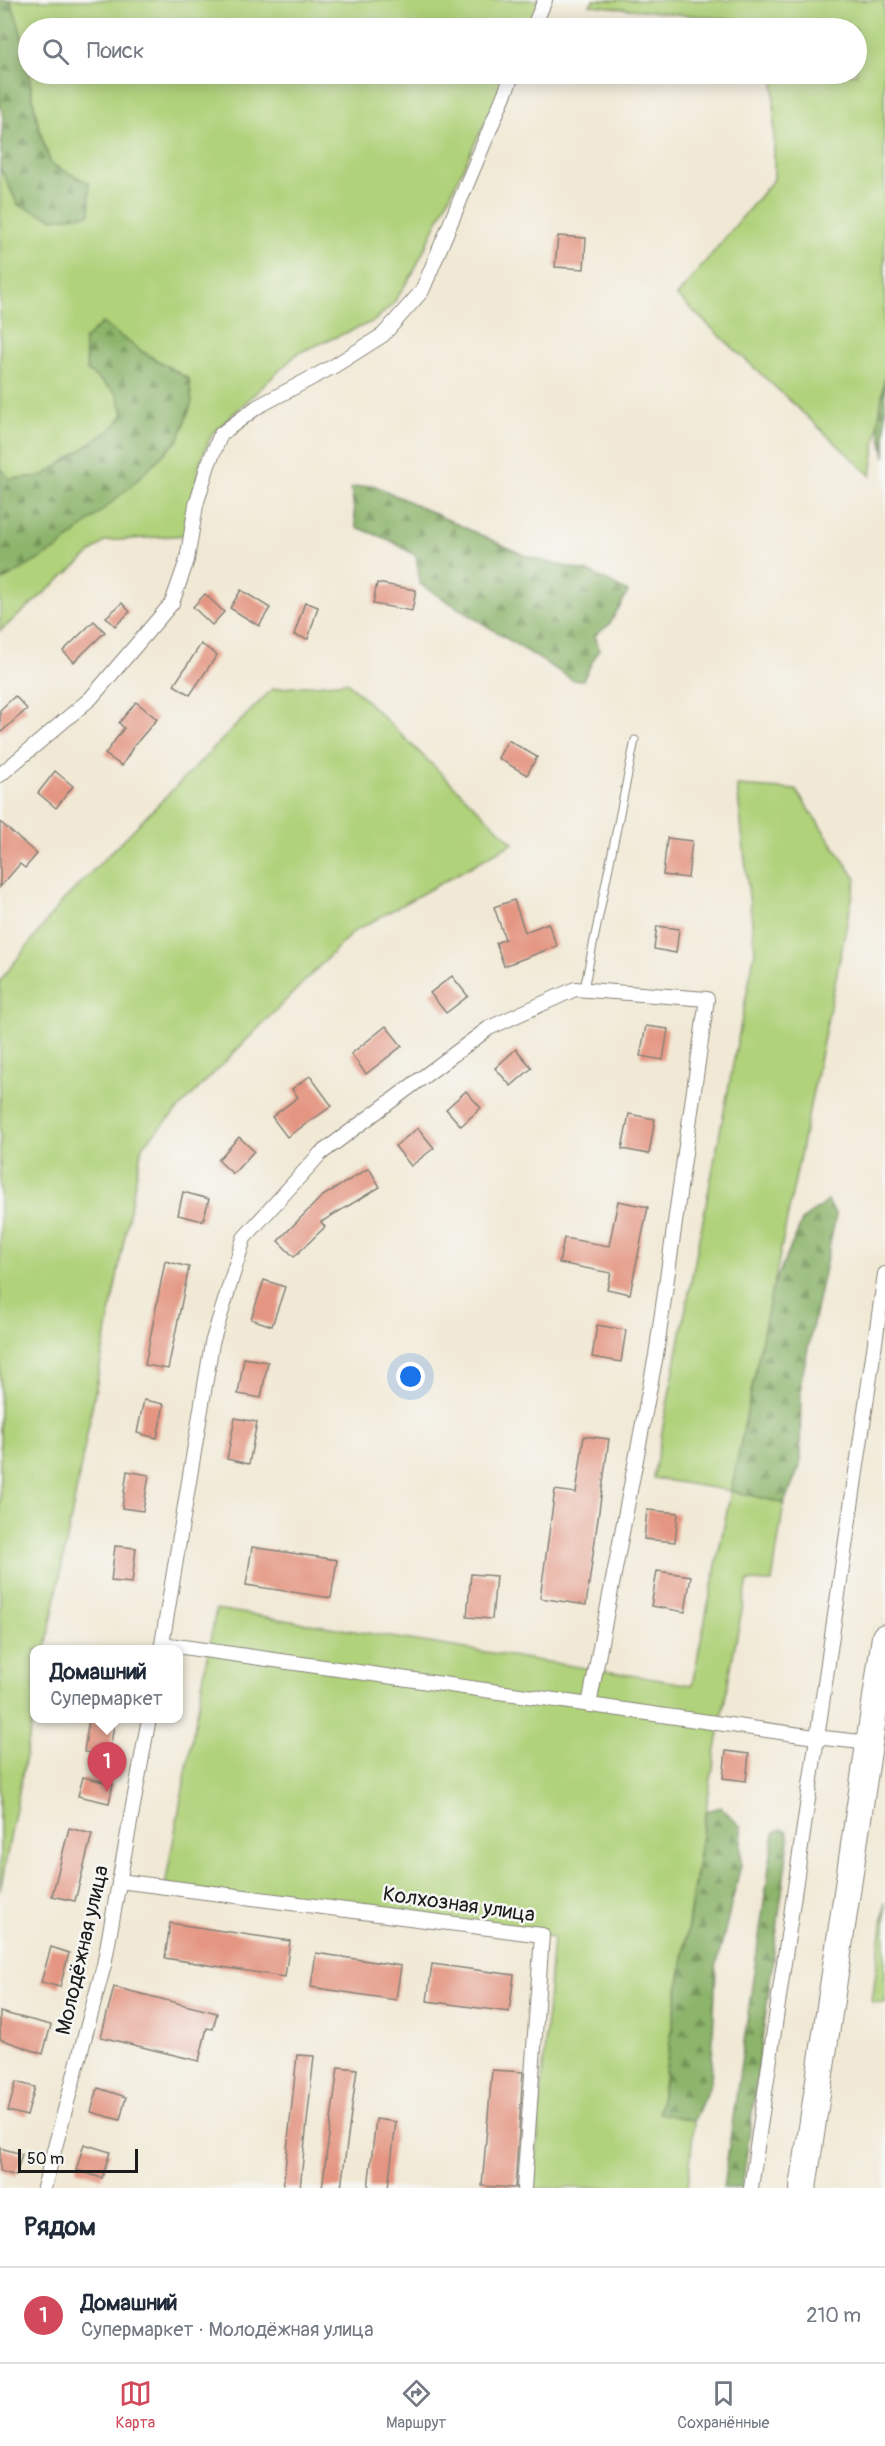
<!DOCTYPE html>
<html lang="ru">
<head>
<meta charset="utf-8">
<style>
	:root { --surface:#fff; --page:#f6f6f7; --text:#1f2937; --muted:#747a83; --line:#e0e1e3; --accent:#d1495b }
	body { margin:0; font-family:Pangolin,sans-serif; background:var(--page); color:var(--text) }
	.scale { position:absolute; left:18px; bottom:15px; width:120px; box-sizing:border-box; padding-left:6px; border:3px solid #1c1c1c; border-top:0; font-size:16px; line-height:21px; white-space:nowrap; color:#1c1c1c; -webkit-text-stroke:4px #f6f6f2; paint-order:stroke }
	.you { position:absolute; left:411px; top:1377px; width:21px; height:21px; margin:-15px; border:4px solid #fff; border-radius:50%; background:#1a73e8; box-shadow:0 0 0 9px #1a73e833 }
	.badge { display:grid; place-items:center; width:39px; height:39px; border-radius:50%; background:var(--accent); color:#fff; font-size:20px; font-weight:700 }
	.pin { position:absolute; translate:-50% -50px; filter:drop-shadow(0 2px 3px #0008) }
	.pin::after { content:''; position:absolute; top:32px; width:21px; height:18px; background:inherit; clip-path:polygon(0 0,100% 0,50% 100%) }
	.popup { position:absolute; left:30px; top:1645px; width:153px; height:78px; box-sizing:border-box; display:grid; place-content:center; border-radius:12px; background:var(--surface); filter:drop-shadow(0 2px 4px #0005); font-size:20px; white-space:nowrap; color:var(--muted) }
	.popup b { font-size:22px; color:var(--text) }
	.popup::after { content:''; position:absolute; left:50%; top:100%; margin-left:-12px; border:12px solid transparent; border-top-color:var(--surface) }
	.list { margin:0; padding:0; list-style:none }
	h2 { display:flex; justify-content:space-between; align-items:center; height:78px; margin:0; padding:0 24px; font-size:26px }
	h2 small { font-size:20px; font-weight:400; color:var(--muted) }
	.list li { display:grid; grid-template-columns:39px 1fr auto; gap:18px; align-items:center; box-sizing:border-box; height:96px; padding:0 24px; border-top:2px solid var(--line) }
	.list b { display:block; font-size:22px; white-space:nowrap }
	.list p { margin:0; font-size:20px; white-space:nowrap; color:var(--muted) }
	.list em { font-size:20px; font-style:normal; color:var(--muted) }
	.icon { flex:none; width:33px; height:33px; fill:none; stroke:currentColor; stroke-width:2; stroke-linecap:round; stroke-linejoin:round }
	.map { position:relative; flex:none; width:885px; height:2188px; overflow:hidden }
	.search { position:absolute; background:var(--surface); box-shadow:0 3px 15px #0003; left:18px; right:18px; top:18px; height:66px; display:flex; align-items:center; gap:15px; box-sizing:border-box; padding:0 21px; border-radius:33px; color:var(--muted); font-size:22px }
	.sheet { height:174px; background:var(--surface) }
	nav { display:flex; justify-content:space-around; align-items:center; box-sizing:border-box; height:84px; border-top:2px solid var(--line); background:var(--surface); font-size:16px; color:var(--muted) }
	nav a { display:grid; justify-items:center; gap:3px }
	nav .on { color:var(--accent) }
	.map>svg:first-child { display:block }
	.green { fill:#b0d27a; stroke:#66774b; stroke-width:1.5 }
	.forest { fill:url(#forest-firs); stroke:#546843; stroke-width:1.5 }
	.building { fill:#e49682 }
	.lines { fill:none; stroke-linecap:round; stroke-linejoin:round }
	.lane-casing { stroke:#868278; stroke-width:9 }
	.street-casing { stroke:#868278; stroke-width:16 }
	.highway-casing { stroke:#868278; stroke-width:28 }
	.lane { stroke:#fff; stroke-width:7 }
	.street { stroke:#fff; stroke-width:14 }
	.highway { stroke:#fff; stroke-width:26 }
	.labels { text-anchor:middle; stroke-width:5; stroke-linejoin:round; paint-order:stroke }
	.street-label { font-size:21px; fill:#1c1c1c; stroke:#f6f6f2 }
</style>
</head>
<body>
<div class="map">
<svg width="885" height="2188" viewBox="0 0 885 2188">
	<defs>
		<pattern id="forest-firs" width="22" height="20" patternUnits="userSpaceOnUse" patternTransform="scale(1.5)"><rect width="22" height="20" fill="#8cb46a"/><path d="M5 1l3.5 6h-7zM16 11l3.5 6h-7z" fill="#729256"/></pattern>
	</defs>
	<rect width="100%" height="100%" fill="#f6f6f2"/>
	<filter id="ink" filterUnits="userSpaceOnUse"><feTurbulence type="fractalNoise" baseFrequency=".0167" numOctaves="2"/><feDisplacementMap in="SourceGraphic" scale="12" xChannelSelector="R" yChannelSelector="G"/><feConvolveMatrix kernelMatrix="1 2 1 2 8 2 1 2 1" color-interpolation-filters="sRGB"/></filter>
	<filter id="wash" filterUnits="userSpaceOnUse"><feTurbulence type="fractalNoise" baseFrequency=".008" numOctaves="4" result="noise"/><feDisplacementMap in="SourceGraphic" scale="24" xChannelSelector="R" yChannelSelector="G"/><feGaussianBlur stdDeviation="1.35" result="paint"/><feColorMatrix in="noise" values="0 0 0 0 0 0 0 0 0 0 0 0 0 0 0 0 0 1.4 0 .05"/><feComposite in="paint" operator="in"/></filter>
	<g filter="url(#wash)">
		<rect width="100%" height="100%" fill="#f1e9d5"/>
		<g class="green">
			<path d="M 10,0 L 544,0 L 530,28 L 28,28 L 28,74 L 508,74 L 413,273 L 393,304 L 374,321 L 298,353 L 212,434 L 200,462 L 185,535 L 105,541 L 0,631 L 0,582 L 131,486 L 143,352 L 102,324 L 87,370 L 117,394 L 124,415 L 110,430 L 43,476 L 9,479 L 0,467 L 0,167 L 18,205 L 88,183 L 51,164 L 39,129 L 21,34 Z"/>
			<path d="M 593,0 L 884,0 L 885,375 L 871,476 L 677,296 L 774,179 L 774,74 L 856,74 L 856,28 L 774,28 L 774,24 L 590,5 Z"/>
			<path d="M 347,682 L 513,843 L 353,932 L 142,1146 L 46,1649 L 35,1650 L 35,1708 L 0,1891 L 0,981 L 61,903 L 272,689 Z"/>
			<path d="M 737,786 L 796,790 L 856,879 L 732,1491 L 784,1503 L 772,1582 L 748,1581 C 711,1757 687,1935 659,2112 L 694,2121 L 688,2188 L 534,2188 L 553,1937 L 165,1886 L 216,1609 L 692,1685 L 731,1491 L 653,1478 L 755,951 Z"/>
			<path d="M 885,1902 L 885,2003 L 872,2002 Z"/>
		</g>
		<g class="forest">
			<path d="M 0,0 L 10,0 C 28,40 28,86 39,128 C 42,140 47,152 51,164 L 89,183 L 90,214 L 54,219 L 18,205 L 0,167 L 3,116 L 0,106 Z"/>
			<path d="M 102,323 L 143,352 L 189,379 L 192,402 L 179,439 L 131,486 L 57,549 L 0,582 L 0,467 L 9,479 L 43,476 L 110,430 L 124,415 L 117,394 L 87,370 L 84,340 Z"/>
			<path d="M 885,375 L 885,457 L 878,424 Z"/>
			<path d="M 373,485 L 526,556 L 592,573 L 628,592 L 609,625 L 595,635 L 599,649 L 583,680 L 573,680 L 420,584 L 416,556 L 392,541 L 356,527 L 351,488 Z"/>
			<path d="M 828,1201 L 836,1215 L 801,1381 L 800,1466 L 784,1503 L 731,1491 L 772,1289 L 803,1219 Z"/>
			<path d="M 721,1807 L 741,1827 L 741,1865 L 716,1967 L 711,2082 L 694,2121 L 659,2113 L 706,1811 Z"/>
			<path d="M 780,1829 L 787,1831 L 789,1840 L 742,2188 L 723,2188 L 774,1833 Z"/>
		</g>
		<g id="blocks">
			<g class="building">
				<path d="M 558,236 L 586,238 L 584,269 L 555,267 Z"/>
				<path d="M 377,583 L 416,590 L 412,611 L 373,604 Z"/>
				<path d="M 241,590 L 270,608 L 259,626 L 230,608 Z"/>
				<path d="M 205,594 L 224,612 L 212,625 L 193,607 Z"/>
				<path d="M 305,602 L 318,607 L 308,639 L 294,635 Z"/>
				<path d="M 122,603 L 130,612 L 115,626 L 106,617 Z"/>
				<path d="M 94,621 L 105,632 L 74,662 L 63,651 Z"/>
				<path d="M 201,644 L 217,655 L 190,695 L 174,685 Z"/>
				<path d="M 15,696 L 27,709 L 0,733 L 0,710 Z"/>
				<path d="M 136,702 L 157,719 L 133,747 L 122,766 L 105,754 L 124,728 L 119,723 Z"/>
				<path d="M 508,740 L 537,757 L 527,775 L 498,758 Z"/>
				<path d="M 55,771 L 73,786 L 56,808 L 38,793 Z"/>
				<path d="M 0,822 L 37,854 L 25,868 L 20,864 L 0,887 Z"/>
				<path d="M 667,838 L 692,841 L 688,878 L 663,875 Z"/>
				<path d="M 514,900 L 525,932 L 548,923 L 557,946 L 504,966 L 496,943 L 505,939 L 494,907 Z"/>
				<path d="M 657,926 L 679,929 L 676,953 L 654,949 Z"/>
				<path d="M 452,976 L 468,996 L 446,1013 L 430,993 Z"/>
				<path d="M 386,1026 L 402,1046 L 366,1074 L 351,1054 Z"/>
				<path d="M 646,1026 L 668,1029 L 663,1060 L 640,1056 Z"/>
				<path d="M 516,1049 L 532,1068 L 511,1086 L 495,1068 Z"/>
				<path d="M 310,1076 L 332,1106 L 287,1137 L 272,1117 L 298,1097 L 292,1089 Z"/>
				<path d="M 466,1091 L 481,1108 L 461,1126 L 446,1109 Z"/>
				<path d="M 629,1114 L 655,1119 L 649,1154 L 622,1149 Z"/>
				<path d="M 418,1128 L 434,1148 L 411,1166 L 395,1146 Z"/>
				<path d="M 239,1137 L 254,1151 L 233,1174 L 218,1160 Z"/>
				<path d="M 369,1168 L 380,1187 L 321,1222 L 325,1227 L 294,1257 L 278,1241 L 321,1197 Z"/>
				<path d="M 183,1192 L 209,1199 L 203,1221 L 178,1215 Z"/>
				<path d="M 618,1201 L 648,1207 L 630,1294 L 607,1289 L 611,1273 L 559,1263 L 564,1238 L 609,1246 Z"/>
				<path d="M 165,1261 L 189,1267 L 168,1369 L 145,1365 Z"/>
				<path d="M 264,1280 L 285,1287 L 272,1326 L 251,1319 Z"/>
				<path d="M 597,1325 L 626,1330 L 621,1362 L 592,1357 Z"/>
				<path d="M 244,1358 L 268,1362 L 261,1398 L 238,1394 Z"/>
				<path d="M 144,1400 L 164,1404 L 157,1438 L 137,1433 Z"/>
				<path d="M 235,1418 L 257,1422 L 249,1464 L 227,1459 Z"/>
				<path d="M 584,1436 L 609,1439 L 586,1605 L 540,1598 L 555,1490 L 576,1493 Z"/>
				<path d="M 127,1471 L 149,1475 L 143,1511 L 122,1508 Z"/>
				<path d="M 647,1510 L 678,1513 L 675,1542 L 644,1539 Z"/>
				<path d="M 115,1546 L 136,1548 L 132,1583 L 111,1581 Z"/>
				<path d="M 252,1547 L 337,1560 L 331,1598 L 246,1585 Z"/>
				<path d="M 657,1571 L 691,1576 L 685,1612 L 651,1606 Z"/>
				<path d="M 471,1574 L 496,1576 L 492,1619 L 467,1617 Z"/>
				<path d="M 89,1719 L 115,1719 L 109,1756 L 84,1752 Z"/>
				<path d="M 726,1751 L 749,1754 L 746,1781 L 723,1778 Z"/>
				<path d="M 83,1777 L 113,1784 L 109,1803 L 78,1796 Z"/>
				<path d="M 69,1828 L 92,1834 L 75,1901 L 52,1896 Z"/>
				<path d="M 170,1923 L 290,1941 L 285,1977 L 165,1958 Z"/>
				<path d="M 51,1947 L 69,1953 L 60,1987 L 41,1982 Z"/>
				<path d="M 316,1953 L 401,1966 L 396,2000 L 311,1987 Z"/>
				<path d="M 432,1964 L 514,1975 L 509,2012 L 427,2001 Z"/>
				<path d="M 114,1987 L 217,2013 L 213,2029 L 207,2028 L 199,2061 L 101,2037 Z"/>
				<path d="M 0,2012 L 51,2025 L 43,2054 L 0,2039 Z"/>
				<path d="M 297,2055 L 314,2056 L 300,2188 L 283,2188 Z"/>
				<path d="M 338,2067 L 357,2069 L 341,2188 L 322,2188 Z"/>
				<path d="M 492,2070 L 523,2072 L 515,2188 L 482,2186 Z"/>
				<path d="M 16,2082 L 35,2087 L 27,2116 L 8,2111 Z"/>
				<path d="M 98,2088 L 126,2097 L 120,2120 L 91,2112 Z"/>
				<path d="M 376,2119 L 396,2122 L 388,2188 L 368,2188 Z"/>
				<path d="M 84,2144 L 110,2152 L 102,2178 L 76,2170 Z"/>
				<path d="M 0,2148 L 22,2154 L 16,2176 L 0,2171 Z"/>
			</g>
		</g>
	</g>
	<g filter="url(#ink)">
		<use href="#blocks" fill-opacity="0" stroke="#868278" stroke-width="1.5"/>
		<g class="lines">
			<g class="lane-casing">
				<path id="lane" d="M 584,989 L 635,740"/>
			</g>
			<g class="street-casing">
				<g id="street">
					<path d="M 533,28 L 545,0"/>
					<path d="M 0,775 L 91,698 L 172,603 L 187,560 L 196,505 L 208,465 L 221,434 L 257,407 L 334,366 L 383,335 L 422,291 L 513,74"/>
					<path d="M 589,1705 L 656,1355 L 707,999 L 575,989 L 489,1028 L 320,1154 L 244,1238 L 212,1343 L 162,1644 L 815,1737 L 870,1743"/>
					<path d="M 119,1881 L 542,1935 L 524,2188"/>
					<path d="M 44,2188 L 104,1965 L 149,1718"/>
					<path d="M 751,2188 L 885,1274"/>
				</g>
			</g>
			<g class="highway-casing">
				<path id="highway" d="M 803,2188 L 885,1637"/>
			</g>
			<use href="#lane" class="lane"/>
			<use href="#street" class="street"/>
			<use href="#highway" class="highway"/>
		</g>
	</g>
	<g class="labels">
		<g class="street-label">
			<text transform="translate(459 1904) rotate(8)" y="7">Колхозная улица</text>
			<text transform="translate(82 1950) rotate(-77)" y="7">Молодёжная улица</text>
		</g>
	</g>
</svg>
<div class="scale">50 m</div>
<div class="you"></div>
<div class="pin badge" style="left:107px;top:1792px">1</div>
<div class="popup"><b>Домашний</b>Супермаркет</div>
<div class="search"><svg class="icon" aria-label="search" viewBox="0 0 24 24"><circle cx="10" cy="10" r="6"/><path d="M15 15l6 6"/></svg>Поиск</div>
</div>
<section class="sheet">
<h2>Рядом<small></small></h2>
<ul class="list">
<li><span class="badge">1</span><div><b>Домашний</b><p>Супермаркет · Молодёжная улица</p></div><em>210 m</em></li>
</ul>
</section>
<nav>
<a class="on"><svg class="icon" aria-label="map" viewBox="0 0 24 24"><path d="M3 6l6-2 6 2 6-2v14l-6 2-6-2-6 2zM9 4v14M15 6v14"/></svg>Карта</a>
<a><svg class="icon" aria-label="directions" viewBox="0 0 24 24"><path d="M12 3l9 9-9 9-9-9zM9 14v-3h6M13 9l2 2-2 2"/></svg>Маршрут</a>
<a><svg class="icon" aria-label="saved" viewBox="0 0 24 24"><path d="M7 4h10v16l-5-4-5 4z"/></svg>Сохранённые</a>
</nav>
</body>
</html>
